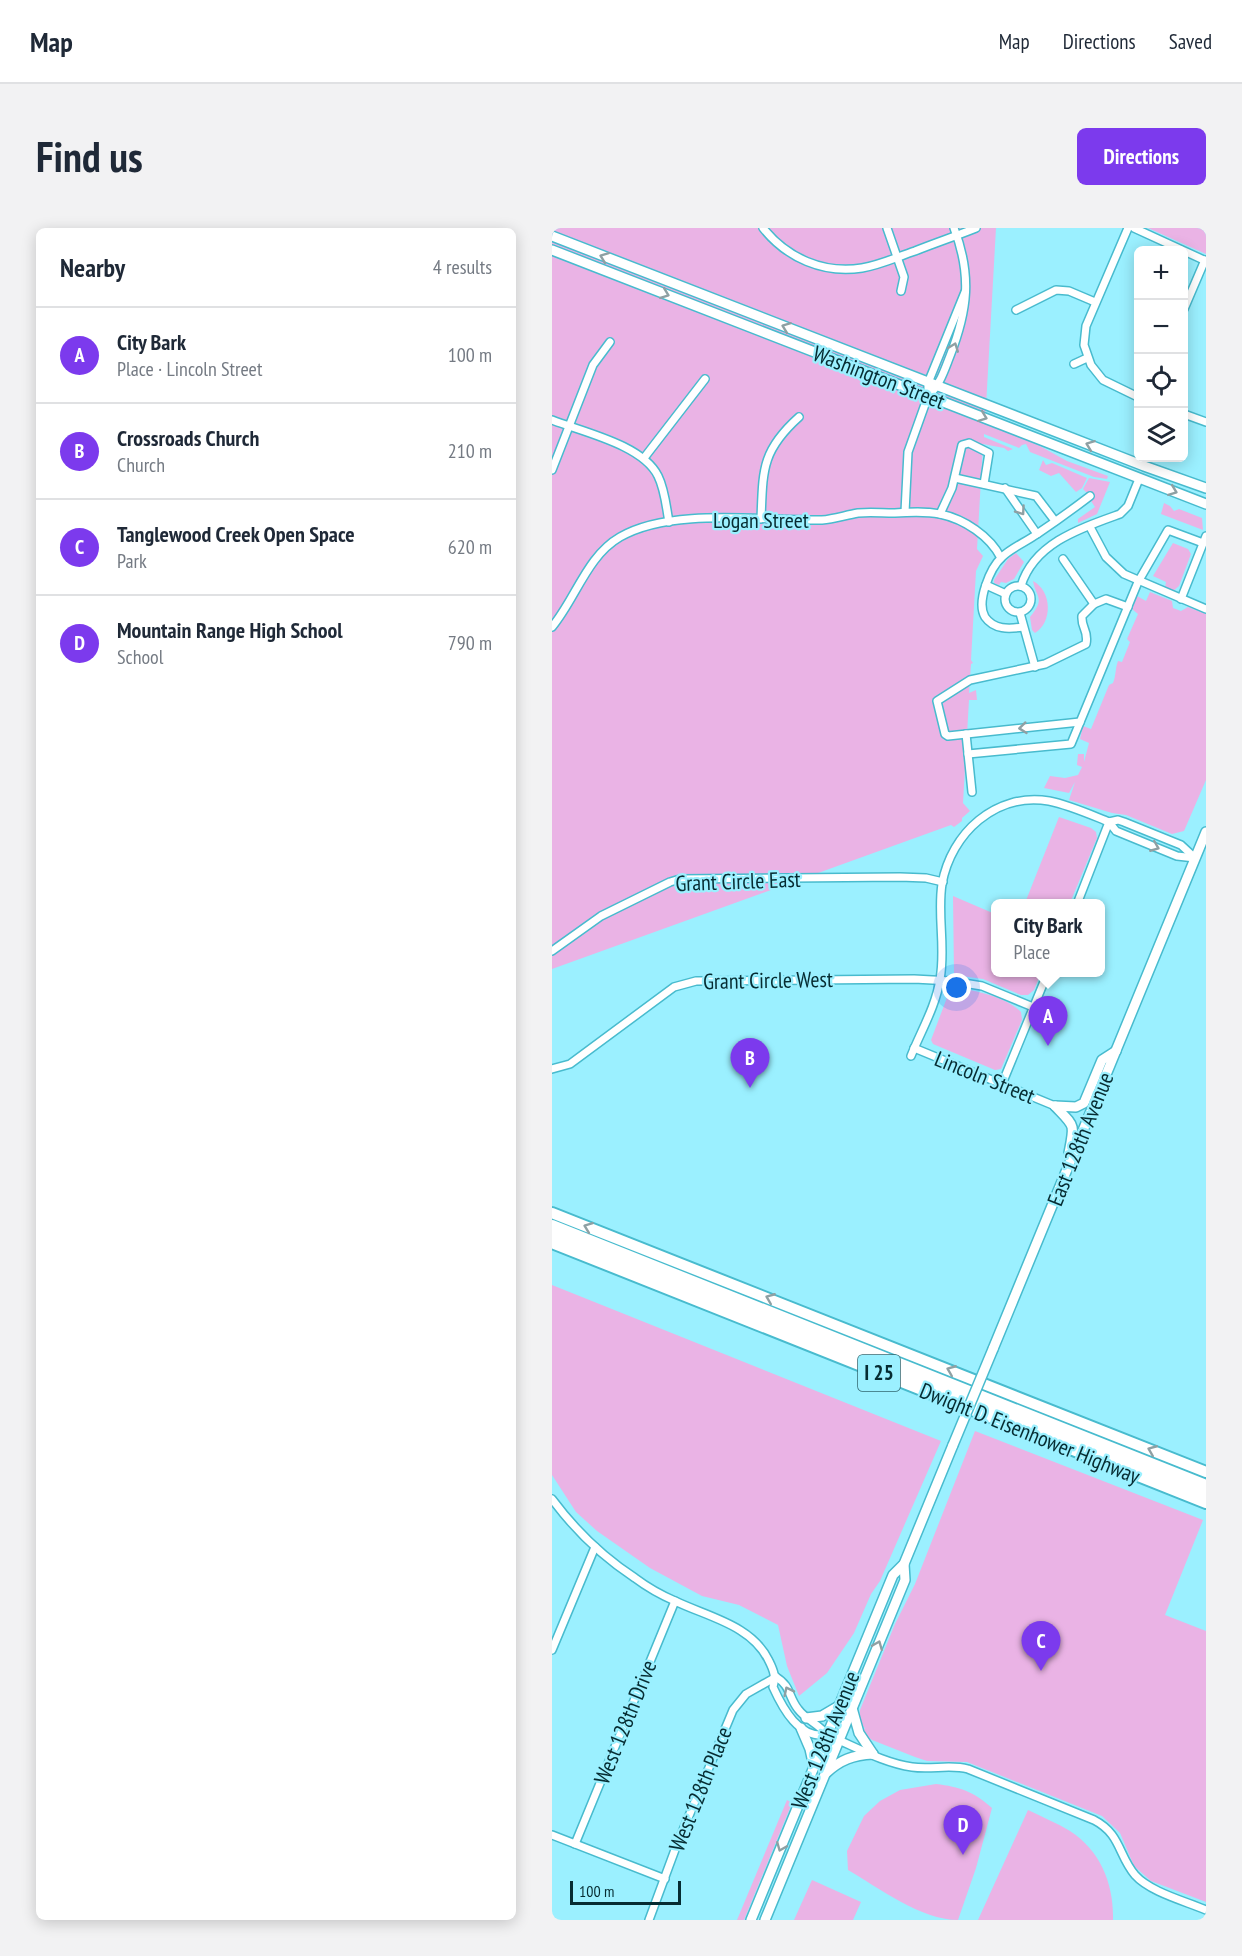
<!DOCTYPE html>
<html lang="en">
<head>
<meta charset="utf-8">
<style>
	:root { --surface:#fff; --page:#f2f2f3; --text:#1f2937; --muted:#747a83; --line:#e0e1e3; --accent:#7c3aed }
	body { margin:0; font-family:"PT Sans Narrow",sans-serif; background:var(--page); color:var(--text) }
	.controls { position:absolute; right:18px; top:18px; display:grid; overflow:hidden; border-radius:9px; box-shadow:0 3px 15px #0003 }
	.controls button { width:54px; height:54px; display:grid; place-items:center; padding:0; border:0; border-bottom:2px solid var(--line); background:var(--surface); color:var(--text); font:30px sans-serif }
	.scale { position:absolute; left:18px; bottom:15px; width:111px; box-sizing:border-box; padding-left:6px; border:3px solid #062c32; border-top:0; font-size:16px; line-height:21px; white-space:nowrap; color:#062c32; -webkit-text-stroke:4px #9bf0ff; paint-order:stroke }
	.you { position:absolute; left:405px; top:760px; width:21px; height:21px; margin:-15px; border:4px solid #fff; border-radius:50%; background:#1a73e8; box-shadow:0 0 0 9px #1a73e833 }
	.badge { display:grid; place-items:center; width:39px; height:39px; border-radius:50%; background:var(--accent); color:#fff; font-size:20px; font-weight:700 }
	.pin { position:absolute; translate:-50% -50px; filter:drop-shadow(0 2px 3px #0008) }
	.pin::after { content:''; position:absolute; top:32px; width:21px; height:18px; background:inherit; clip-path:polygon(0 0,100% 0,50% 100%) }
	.popup { position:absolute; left:439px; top:671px; width:114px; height:78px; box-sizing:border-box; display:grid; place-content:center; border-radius:9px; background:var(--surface); filter:drop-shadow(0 2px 4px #0005); font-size:20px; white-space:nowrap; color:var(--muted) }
	.popup b { font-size:22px; color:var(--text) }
	.popup::after { content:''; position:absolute; left:50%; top:100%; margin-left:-12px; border:12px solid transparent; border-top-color:var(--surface) }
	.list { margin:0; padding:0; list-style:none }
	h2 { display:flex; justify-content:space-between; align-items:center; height:78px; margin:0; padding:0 24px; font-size:26px }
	h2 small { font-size:20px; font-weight:400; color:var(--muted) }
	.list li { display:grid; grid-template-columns:39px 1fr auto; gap:18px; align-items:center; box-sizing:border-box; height:96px; padding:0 24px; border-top:2px solid var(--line) }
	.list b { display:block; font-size:22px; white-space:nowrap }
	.list p { margin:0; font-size:20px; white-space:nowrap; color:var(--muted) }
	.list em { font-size:20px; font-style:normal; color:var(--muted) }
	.icon { flex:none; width:33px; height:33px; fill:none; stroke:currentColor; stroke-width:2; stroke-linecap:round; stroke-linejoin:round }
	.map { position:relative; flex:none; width:654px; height:1692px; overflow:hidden; border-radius:9px }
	header { display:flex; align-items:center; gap:36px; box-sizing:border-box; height:84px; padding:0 30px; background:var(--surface); border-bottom:2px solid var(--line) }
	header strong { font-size:28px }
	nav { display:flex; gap:33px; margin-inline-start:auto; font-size:21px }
	.intro { display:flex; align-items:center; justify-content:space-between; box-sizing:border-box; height:144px; padding:0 36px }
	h1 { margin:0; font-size:42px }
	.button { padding:15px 27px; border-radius:9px; background:var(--accent); color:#fff; font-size:21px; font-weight:700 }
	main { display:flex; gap:36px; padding:0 36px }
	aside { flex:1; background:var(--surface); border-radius:9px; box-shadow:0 3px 15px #0003 }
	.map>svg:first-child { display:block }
	.green { fill:#eab3e5 }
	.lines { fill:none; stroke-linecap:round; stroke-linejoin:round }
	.minor-casing { stroke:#48bbce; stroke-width:10 }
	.major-casing { stroke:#48bbce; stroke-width:12 }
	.highway-casing { stroke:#48bbce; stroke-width:14 }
	.minor { stroke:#fff; stroke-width:7 }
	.major { stroke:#fff; stroke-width:9 }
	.highway { stroke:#fff; stroke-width:10 }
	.major-bridge-casing { stroke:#48bbce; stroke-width:12; stroke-linecap:butt }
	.major-bridge { stroke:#fff; stroke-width:9 }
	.oneway { stroke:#8fa0a3 }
	.labels { text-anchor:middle; stroke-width:4.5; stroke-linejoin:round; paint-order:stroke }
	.shield { fill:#9bf0ff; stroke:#336770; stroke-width:1.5 }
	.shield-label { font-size:21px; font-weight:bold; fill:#062c32 }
	.street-label { font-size:22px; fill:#062c32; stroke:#9bf0ff }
</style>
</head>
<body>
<header>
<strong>Map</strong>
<nav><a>Map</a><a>Directions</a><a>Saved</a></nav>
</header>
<div class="intro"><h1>Find us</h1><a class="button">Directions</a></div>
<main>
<aside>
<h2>Nearby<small>4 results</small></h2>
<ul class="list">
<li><span class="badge">A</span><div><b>City Bark</b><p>Place · Lincoln Street</p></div><em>100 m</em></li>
<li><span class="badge">B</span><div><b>Crossroads Church</b><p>Church</p></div><em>210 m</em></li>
<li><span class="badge">C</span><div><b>Tanglewood Creek Open Space</b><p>Park</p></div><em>620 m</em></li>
<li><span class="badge">D</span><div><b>Mountain Range High School</b><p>School</p></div><em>790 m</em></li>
</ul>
</aside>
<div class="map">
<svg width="654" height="1692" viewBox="0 0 654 1692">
	<rect width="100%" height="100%" fill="#9bf0ff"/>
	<g class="green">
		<path d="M 0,0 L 444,0 L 433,196 L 486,217 L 515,233 L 556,248 L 555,251 L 542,249 L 478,224 L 474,216 L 470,217 L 467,220 L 432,206 L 432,209 L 461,221 L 456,223 L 452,220 L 431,216 L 425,321 L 431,328 L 424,343 L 419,432 L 421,435 L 419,436 L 417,465 L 424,462 L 425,472 L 417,472 L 411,575 L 418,583 L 410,590 L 410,593 L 402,599 L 399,597 L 0,741 Z"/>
		<path d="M 596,0 L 654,0 L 654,26 Z"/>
		<path d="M 491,232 L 494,237 L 500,235 L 535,250 L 530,260 L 524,264 L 507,245 L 499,248 L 487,242 Z"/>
		<path d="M 537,250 L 558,254 L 545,286 L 526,295 L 526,291 L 543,279 L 539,273 L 541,271 L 531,261 Z"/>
		<path d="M 612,275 L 618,278 L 622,283 L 627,281 L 650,290 L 651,302 L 609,286 Z"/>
		<path d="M 621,315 L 636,321 L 639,326 L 627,358 L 621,363 L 613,360 L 614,354 L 601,348 Z"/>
		<path d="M 464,325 L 472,334 L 462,351 L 454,355 L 449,354 L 447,357 L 442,355 L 442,352 L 456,331 Z"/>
		<path d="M 481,353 C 500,363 501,394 483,405 L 480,402 L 478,389 C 494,370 484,370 481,353 Z"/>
		<path d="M 598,364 L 620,373 L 621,380 L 629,383 L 636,379 L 654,386 L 654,552 L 632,603 L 620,606 L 574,587 L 560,585 L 517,572 L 523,554 L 517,565 L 492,560 L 498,548 L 513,550 L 526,547 L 530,539 L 525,537 L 526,526 L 532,526 L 532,534 L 537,515 L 528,511 L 531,498 L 539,501 L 557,457 L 561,455 C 564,448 563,441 566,433 L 570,434 L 578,414 L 575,411 L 586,386 L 580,381 L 585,368 L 594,373 Z"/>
		<path d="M 507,589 L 539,600 L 544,604 L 545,610 L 518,675 L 473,675 Z"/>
		<path d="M 401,668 L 443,686 L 444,744 L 489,745 L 482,762 L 476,767 L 469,767 L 431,751 L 402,747 Z"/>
		<path d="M 399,759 C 421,762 453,768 469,784 L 470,792 L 449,841 L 443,842 L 381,816 L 379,812 Z"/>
		<path d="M 0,1057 L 389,1213 L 328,1353 L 319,1366 L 302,1405 L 275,1445 L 247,1468 L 235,1438 L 226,1397 L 187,1377 L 150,1368 L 98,1340 L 45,1303 L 24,1284 L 0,1247 Z"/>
		<path d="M 423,1203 L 651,1292 L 613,1387 L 654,1403 L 654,1674 L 599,1653 L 582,1638 L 568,1605 L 550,1588 L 415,1534 L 375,1533 L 363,1529 L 320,1512 L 310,1504 L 313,1500 L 307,1496 L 308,1482 L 343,1396 L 363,1356 Z"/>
		<path d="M 384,1556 C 408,1559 421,1563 440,1580 L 424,1640 L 406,1692 C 369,1692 327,1660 296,1642 L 295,1623 L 312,1588 L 328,1573 L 348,1562 Z"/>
		<path d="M 235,1572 L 240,1575 L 192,1692 L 185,1692 Z"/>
		<path d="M 476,1582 C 490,1589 505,1595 518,1603 C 549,1623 562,1657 561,1692 L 426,1692 Z"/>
		<path d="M 260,1652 L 309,1674 L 301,1692 L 242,1692 Z"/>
	</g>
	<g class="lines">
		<g class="minor-casing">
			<g id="minor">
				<path d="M 211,0 C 235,30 271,46 310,40 C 328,37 345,29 363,23 C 383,15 404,8 424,0"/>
				<path d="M 335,0 L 352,49 L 349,63"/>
				<path d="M 576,0 L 534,98 L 532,117 L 539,137 L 551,152 L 586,169"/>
				<path d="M 582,0 L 654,33"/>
				<path d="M 632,81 L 653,32"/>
				<path d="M 464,82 L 504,62 L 517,63 L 543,74"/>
				<path d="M 522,136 L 535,130"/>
				<path d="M 376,168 C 388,157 392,143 398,128 C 416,82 420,47 402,0"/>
				<path d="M 632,186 L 654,194"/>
				<path d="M 0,192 C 31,204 91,217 106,248 C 113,262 114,278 117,294"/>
				<path d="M 92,230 L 153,151"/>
				<path d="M 0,242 L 41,137 L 58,114"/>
				<path d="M 403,250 L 484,268 L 503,293"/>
				<path d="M 453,260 L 485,306"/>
				<path d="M 353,284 L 356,224 L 376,168 L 376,155 L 413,64"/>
				<path d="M 388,286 L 400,260 L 410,217 L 417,215 L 437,225 L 432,256"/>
				<path d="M 209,291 C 211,243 209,223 247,189"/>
				<path d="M 538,299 L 554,329 L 572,346 L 654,381"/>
				<path d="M 511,331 L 542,376"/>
				<path d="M 434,357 L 454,366"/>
				<circle cx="466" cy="371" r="13"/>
				<path d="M 469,358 C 482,315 529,300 568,286 L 576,278 L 587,251"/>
				<path d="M 629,371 L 654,308"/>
				<path d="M 468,385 L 483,439"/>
				<path d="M 0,399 C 24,370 35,328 68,309 C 119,279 212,293 270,292 C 282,291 294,287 306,285 C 318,284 330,285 342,285 C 358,284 373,283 388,286 C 412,291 438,308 449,330"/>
				<path d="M 471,399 C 457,401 442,402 433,389 C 424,374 438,340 450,329 C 459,320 474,314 485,306 C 503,294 521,281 538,268"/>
				<path d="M 528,494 L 396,508 L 393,506 L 385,473 L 418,452 L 493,436 L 534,416 C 537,402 529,401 530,388 L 542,376 L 554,371 L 576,379"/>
				<path d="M 414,506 L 420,564"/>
				<path d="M 416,526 L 519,516 L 586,354 L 616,302 L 651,315"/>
				<path d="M 557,594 L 564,603 L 625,628 L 643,630"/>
				<path d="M 525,676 L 557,594"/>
				<path d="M 0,723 L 49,688 L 118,654 L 128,651 L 348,649 L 374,650 L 391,654"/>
				<path d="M 362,820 L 503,878"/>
				<path d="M 359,828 C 369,803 384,778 388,751 C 394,720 385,687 390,656 C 399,605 444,564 497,573 C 517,577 537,586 557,594 L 566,592 L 572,594 L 629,617 L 643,630"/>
				<path d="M 0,841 L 18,836 L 122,759 L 144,753 L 362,751 L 399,753 L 430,758 L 481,779"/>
				<path d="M 450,856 L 496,744"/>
				<path d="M 0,1271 C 23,1302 51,1329 83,1350 C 95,1359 109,1367 123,1373 C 156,1389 200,1397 217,1433 C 222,1443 224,1449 221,1459 C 231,1481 247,1511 275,1507 C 302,1518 331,1535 360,1539 C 379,1542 398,1536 416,1541 L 542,1592 C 569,1606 566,1627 583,1647 C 598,1664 633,1673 654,1682"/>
				<path d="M 0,1422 L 43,1319"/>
				<path d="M 224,1449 C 239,1458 236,1468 246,1481 C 254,1492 267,1496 275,1507"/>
				<path d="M 0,1607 L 113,1651"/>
				<path d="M 23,1616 L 123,1373"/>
				<path d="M 97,1692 L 124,1619 L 181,1482 L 194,1466 L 224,1449"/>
			</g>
		</g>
		<g class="major-casing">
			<g id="major">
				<path d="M 0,8 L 592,238 L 654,260"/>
				<path d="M 0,22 L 654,276"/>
				<path d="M 503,878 L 524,879 L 532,875 L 550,832 L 564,823"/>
				<path d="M 503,878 C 523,899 523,895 517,925"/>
				<path d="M 441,1121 L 654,604"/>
				<path d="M 300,1480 L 307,1505 L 321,1526"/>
				<path d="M 254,1490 L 270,1488 L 287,1478"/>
				<path d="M 249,1500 L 258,1521 L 262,1539"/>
				<path d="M 274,1545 C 288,1532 301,1527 321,1526"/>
				<path d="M 199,1692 L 341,1347 L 352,1336 L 401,1217"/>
				<path d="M 213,1692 L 353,1352 L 352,1336"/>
			</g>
		</g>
		<g class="highway-casing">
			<g id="highway">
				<path d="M 0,985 L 654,1244"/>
				<path d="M 0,997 L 654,1257"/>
				<path d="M 0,1006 L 654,1266"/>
				<path d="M 0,1015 L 654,1275"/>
			</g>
		</g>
		<use href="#minor" class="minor"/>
		<use href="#major" class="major"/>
		<use href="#highway" class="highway"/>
		<g class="major-bridge-casing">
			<path id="major-bridge" d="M 401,1217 L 441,1121"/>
		</g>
		<use href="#major-bridge" class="major-bridge"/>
	</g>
	<defs><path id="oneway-chevron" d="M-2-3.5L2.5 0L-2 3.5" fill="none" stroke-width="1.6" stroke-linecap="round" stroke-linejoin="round" transform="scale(1.5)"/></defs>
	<g class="oneway">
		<use href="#oneway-chevron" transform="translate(52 29) rotate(-159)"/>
		<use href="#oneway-chevron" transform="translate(113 66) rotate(21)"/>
		<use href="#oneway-chevron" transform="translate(234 99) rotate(-159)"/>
		<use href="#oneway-chevron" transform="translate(402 119) rotate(-69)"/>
		<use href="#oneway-chevron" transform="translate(431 189) rotate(21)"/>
		<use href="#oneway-chevron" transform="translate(538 217) rotate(-159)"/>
		<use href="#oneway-chevron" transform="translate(621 263) rotate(21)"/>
		<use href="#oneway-chevron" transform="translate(469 283) rotate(55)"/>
		<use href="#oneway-chevron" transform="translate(471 500) rotate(174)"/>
		<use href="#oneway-chevron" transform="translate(603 619) rotate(22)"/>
		<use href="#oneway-chevron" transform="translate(36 999) rotate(-159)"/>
		<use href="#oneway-chevron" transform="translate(218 1070) rotate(-158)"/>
		<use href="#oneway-chevron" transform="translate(399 1142) rotate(-158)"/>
		<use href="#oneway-chevron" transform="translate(600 1222) rotate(-158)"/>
		<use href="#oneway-chevron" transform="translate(326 1417) rotate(-68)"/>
		<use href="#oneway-chevron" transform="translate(236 1463) rotate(-116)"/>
		<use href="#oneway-chevron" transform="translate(229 1619) rotate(112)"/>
	</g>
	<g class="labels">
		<rect class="shield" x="306" y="1127" width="42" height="36" rx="4.5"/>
		<g class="shield-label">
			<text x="327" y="1152">I 25</text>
		</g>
		<g class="street-label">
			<text transform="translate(327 149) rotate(21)" y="8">Washington Street</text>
			<text x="209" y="300">Logan Street</text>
			<text transform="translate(186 653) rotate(-2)" y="8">Grant Circle East</text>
			<text transform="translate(216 752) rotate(-1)" y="8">Grant Circle West</text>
			<text transform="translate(433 849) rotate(22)" y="8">Lincoln Street</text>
			<text transform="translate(528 911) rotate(-68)" y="8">East 128th Avenue</text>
			<text transform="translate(478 1205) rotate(22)" y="8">Dwight D. Eisenhower Highway</text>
			<text transform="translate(73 1494) rotate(-68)" y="8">West 128th Drive</text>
			<text transform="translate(273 1512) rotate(-68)" y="8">West 128th Avenue</text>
			<text transform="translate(148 1561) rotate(-68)" y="8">West 128th Place</text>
		</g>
	</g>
</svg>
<div class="controls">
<button>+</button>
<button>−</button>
<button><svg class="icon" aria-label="locate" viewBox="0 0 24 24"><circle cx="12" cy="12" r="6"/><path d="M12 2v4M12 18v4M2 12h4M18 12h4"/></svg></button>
<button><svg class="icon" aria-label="layers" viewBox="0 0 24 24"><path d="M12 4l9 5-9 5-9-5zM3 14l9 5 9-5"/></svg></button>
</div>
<div class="scale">100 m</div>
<div class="you"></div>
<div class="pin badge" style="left:496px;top:818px">A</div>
<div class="popup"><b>City Bark</b>Place</div>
<div class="pin badge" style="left:198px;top:860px">B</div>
<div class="pin badge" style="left:489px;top:1443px">C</div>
<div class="pin badge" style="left:411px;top:1627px">D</div>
</div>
</main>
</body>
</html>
